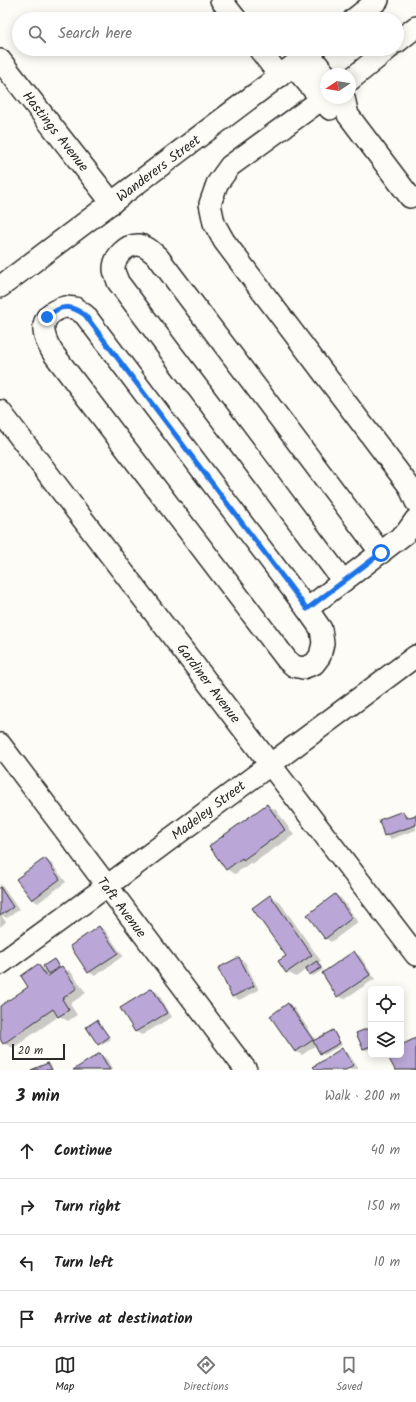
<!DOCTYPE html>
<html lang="en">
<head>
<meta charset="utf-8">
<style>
	:root { --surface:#fff; --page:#f6f6f6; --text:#222; --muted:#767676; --line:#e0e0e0; --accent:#2b2b2b }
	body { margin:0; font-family:Kalam,sans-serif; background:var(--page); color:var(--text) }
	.controls { position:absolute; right:12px; bottom:12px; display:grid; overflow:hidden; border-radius:6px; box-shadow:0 2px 10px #0003 }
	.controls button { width:36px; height:36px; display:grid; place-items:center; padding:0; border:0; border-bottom:1px solid var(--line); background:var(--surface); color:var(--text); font:20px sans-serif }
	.compass { position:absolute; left:320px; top:68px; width:36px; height:36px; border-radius:50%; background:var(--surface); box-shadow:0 2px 10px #0003; rotate:258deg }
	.scale { position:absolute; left:12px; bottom:10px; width:53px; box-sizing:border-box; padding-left:4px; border:2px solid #2b2b2b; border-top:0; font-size:11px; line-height:14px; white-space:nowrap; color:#2b2b2b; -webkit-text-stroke:3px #fdfcf7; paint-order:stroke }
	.stop { position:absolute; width:12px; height:12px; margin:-9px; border:3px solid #1a73e8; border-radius:50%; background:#fff }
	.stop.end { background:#1a73e8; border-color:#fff; box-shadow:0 1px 4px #0008 }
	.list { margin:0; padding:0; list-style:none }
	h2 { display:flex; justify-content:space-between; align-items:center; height:52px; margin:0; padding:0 16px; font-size:17px }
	h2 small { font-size:13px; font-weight:400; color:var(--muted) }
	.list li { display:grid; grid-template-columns:26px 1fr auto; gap:12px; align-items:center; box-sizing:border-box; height:56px; padding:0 16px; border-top:1px solid var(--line) }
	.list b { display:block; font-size:15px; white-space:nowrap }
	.list em { font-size:13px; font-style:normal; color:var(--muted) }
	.icon { flex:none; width:22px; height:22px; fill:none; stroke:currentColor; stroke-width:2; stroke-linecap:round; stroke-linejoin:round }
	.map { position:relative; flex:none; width:416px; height:1070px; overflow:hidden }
	.search { position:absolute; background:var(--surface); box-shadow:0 2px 10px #0003; left:12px; right:12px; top:12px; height:44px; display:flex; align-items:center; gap:10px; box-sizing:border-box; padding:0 14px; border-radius:22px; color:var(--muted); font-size:15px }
	.sheet { height:276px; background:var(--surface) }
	nav { display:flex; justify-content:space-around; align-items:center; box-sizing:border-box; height:56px; border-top:1px solid var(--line); background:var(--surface); font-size:11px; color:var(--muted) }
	nav a { display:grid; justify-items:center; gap:2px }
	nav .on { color:var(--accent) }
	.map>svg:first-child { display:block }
	.shadow { fill:#0003 }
	.building { fill:#baa7d7; stroke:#2b2b2b }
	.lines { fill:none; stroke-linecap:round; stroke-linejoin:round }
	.street-casing { stroke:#2b2b2b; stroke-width:24 }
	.street { stroke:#fdfcf7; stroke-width:21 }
	.route { stroke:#1a73e8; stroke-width:5 }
	.labels { text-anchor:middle; stroke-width:4; stroke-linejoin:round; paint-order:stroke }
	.street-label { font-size:14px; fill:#2b2b2b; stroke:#fdfcf7 }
</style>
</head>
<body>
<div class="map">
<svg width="416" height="1070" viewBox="0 0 416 1070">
	<rect width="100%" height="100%" fill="#fdfcf7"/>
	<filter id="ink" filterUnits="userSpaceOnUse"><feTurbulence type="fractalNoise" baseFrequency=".025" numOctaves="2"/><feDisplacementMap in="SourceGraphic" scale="8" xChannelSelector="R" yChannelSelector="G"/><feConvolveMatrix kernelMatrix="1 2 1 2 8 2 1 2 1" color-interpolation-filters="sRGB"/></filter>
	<g filter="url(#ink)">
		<g class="shadow">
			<path d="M 267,805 L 276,810 L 294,835 L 252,864 L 250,863 L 235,874 L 226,869 Z"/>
			<path d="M 403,813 L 409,816 L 410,818 L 416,816 L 416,830 L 391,839 L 385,835 Z"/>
			<path d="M 45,859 L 51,863 L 66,882 L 38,903 L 32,899 Z"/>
			<path d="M 0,883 L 19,910 L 7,918 L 1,915 L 6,922 L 0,927 Z"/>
			<path d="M 335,895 L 341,898 L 358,922 L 331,942 L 325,938 Z"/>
			<path d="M 270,896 L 279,901 L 321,961 L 318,963 L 320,964 L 323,970 L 313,976 L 310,974 L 307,969 L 296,977 L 287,972 L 287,956 Z"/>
			<path d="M 99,927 L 105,930 L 123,956 L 95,976 L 89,972 Z"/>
			<path d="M 354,953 L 360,956 L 375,979 L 344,999 L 338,996 Z"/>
			<path d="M 239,959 L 245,962 L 259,990 L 239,1000 L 233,996 Z"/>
			<path d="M 54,960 L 57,962 L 61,968 L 62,967 L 71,972 L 86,993 L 70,1004 L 77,1015 L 68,1021 L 59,1016 L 13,1048 L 4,1043 L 0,1037 L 0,1008 L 30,987 L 38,965 L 46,970 Z"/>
			<path d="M 152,989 L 158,993 L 172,1017 L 142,1035 L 136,1032 L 121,1008 Z"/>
			<path d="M 288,1004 L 294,1008 L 316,1040 L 333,1031 L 335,1033 L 342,1045 L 324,1055 L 321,1053 L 316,1045 L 302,1055 L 296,1052 L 271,1016 Z"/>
			<path d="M 97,1021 L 99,1023 L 111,1039 L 102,1045 L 99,1044 Z"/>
			<path d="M 401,1022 L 405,1028 L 401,1031 Z"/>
			<path d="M 369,1029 L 371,1030 L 371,1048 L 366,1050 L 364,1049 Z"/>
			<path d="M 342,1049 L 348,1053 L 359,1069 L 317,1070 Z"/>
			<path d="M 100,1055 L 106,1058 L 113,1070 L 75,1070 Z"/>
			<path d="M 48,1064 L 51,1065 L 53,1070 L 34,1070 Z"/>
		</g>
		<g class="building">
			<path d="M 267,804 L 285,830 L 243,860 L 242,858 L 226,870 L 209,846 Z"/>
			<path d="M 403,811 L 406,818 L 416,815 L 416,825 L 384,836 L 379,820 Z"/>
			<path d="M 45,858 L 60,879 L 32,900 L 16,879 Z"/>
			<path d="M 0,887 L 13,907 L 0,916 Z"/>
			<path d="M 335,894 L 352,918 L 325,939 L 307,915 Z"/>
			<path d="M 270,895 L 312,955 L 286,973 L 278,961 L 286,956 L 252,908 Z"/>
			<path d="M 99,926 L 118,953 L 88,973 L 70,946 Z"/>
			<path d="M 354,951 L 370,975 L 337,997 L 322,973 Z"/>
			<path d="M 239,957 L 254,986 L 232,997 L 218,968 Z"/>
			<path d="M 54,959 L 59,967 L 48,974 L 43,966 Z"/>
			<path d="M 317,961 L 321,968 L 309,975 L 306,968 Z"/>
			<path d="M 38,964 L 47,977 L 62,966 L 77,988 L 62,999 L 69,1010 L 58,1017 L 53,1009 L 3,1044 L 0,1039 L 0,1006 L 28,987 L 21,976 Z"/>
			<path d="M 152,988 L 167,1013 L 135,1032 L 120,1008 Z"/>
			<path d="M 288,1003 L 313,1040 L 295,1052 L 270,1016 Z"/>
			<path d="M 97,1020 L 109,1037 L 98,1045 L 86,1027 Z"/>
			<path d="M 369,1028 L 371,1033 L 371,1046 L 363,1049 L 356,1033 Z"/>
			<path d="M 333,1030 L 340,1043 L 320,1054 L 313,1041 Z"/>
			<path d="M 416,1038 L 416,1070 L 395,1070 L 387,1055 L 401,1055 L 401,1045 Z"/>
			<path d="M 342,1048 L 353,1065 L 346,1070 L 316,1070 L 313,1067 Z"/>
			<path d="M 100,1053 L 110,1070 L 73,1070 Z"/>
			<path d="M 48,1063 L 52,1070 L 31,1070 Z"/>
		</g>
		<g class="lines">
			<g class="street-casing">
				<g id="street">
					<path d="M 221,0 L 236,19"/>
					<path d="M 354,19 L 378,0"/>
					<path d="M 397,42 L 416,27"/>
					<path d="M 259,49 L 280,76"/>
					<path d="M 309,54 L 326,75"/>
					<path d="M 0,60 L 112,203"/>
					<path d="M 293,66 L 330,109"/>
					<path d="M 350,80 L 388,49"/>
					<path d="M 344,98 L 348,115 L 410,197"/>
					<path d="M 322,99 L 230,166 L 217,184 L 210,204 L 214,223 L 224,241 L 409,486 L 416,502"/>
					<path d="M 0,287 L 315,49"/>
					<path d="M 65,307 L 75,308 L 85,315 L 307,609 L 321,629 L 323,643 L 320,656 L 314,664 L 303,668 L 294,666 L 287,660 L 53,353 C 40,333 38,314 65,307 Z"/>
					<path d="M 0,411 L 416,955"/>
					<path d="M 343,581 L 118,282 C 117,278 114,273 114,269 C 114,257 126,244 139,245 C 147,246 152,252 158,257 L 381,553"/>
					<path d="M 307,609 L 406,533 L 416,519"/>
					<path d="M 0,744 L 246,1070"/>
					<path d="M 0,964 L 107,886 L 416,656"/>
				</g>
			</g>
			<use href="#street" class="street"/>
		</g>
	</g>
	<g class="lines" filter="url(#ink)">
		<path class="route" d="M 47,317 C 61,304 70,305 85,315 L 307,609 L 381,553"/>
	</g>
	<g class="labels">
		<g class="street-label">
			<text transform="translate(56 131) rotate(52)" y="5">Hastings Avenue</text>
			<text transform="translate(158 168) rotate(-37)" y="5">Wanderers Street</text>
			<text transform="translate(209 683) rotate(53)" y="5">Gardiner Avenue</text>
			<text transform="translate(208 810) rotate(-37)" y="5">Madeley Street</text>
			<text transform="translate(122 907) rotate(53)" y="5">Taft Avenue</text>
		</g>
	</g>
</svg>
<div class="controls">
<button><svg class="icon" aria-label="locate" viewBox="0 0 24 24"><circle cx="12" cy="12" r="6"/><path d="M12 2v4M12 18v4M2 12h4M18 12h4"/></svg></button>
<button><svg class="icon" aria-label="layers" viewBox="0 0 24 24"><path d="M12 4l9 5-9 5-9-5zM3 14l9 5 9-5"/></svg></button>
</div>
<svg class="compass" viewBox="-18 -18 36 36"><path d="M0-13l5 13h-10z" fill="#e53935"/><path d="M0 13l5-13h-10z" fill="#767676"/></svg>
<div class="scale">20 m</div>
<div class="stop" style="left:381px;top:553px"></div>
<div class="stop end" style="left:47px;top:317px"></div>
<div class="search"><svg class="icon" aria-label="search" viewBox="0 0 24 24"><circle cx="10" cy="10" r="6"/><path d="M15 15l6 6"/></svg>Search here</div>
</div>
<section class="sheet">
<h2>3 min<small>Walk · 200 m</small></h2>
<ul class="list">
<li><svg class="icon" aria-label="ahead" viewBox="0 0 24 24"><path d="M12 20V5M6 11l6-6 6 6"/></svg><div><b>Continue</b></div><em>40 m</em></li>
<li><svg class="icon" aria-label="right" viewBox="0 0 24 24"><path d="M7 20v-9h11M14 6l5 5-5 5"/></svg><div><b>Turn right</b></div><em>150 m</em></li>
<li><svg class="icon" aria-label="left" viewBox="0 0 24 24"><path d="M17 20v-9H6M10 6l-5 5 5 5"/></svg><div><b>Turn left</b></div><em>10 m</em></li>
<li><svg class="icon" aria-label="arrive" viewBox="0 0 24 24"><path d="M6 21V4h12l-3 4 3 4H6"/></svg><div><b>Arrive at destination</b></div></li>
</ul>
</section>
<nav>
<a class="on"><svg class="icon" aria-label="map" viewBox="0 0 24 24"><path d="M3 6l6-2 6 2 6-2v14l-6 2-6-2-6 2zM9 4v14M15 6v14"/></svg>Map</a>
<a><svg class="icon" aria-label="directions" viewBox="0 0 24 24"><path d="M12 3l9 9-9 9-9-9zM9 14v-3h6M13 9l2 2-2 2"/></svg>Directions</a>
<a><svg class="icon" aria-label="saved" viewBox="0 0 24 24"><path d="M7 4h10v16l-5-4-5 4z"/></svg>Saved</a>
</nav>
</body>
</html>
